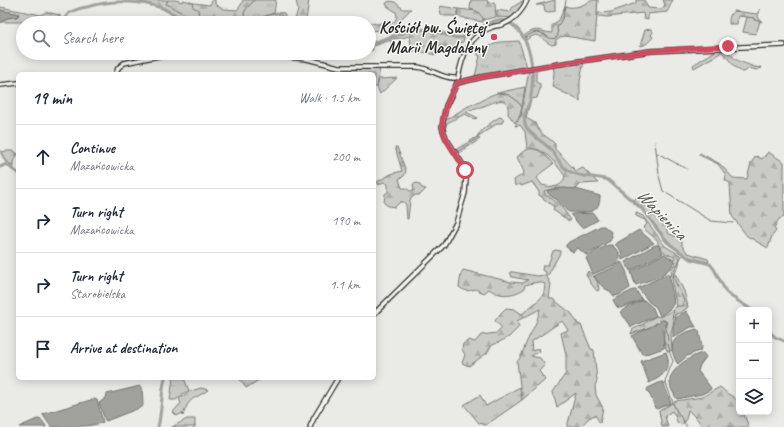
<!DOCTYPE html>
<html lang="en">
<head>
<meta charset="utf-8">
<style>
	:root { --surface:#fff; --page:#f6f6f7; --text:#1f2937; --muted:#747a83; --line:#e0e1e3 }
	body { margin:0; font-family:Caveat,sans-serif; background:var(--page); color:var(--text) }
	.controls { position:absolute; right:12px; bottom:12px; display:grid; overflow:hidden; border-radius:6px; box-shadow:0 2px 10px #0003 }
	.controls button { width:36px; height:36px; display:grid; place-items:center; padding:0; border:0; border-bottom:1px solid var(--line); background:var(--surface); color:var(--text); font:20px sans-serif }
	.stop { position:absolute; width:12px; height:12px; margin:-9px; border:3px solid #d1495b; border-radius:50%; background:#fff }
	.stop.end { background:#d1495b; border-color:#fff; box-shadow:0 1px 4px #0008 }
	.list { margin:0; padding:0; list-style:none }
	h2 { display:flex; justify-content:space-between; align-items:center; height:52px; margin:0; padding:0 16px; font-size:17px }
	h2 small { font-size:13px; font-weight:400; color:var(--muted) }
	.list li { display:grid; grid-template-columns:26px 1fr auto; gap:12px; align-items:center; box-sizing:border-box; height:64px; padding:0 16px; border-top:1px solid var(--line) }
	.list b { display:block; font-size:15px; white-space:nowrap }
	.list p { margin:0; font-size:13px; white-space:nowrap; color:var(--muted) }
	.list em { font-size:13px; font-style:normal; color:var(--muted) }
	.icon { flex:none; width:22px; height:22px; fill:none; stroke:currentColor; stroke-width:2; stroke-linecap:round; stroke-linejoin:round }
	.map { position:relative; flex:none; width:784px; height:427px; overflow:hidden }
	.search { position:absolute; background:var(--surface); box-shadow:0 2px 10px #0003; left:16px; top:16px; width:360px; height:44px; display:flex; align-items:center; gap:10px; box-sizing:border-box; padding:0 14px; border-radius:22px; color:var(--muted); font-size:15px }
	.panel { position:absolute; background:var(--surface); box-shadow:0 2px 10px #0003; left:16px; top:72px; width:360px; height:308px; border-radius:6px }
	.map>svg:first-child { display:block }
	.grass { fill:url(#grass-tufts); stroke:#7a7a79 }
	.forest { fill:url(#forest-firs); stroke:#7a7a79 }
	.cemetery { fill:url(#cemetery-stones); stroke:#7a7a79 }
	.garden { fill:#cacac7; stroke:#7a7a79 }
	.water { fill:#a1a19e; stroke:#727270 }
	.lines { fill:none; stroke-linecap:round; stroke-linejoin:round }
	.stream { stroke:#727270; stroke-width:1 }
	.canal { stroke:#a1a19e; stroke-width:2 }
	.river { stroke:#a1a19e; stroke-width:3 }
	.secondary-casing { stroke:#2b2b2b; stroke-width:6 }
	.secondary { stroke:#f6f6f2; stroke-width:3.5 }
	.route { stroke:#d1495b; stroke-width:5 }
	.poi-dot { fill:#d1495b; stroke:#f6f6f2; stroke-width:1.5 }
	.labels { text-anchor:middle; stroke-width:3; stroke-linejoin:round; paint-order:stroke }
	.poi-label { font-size:17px; font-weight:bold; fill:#2b2b2b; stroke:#f6f6f2; text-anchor:end }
	.water-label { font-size:18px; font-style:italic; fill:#545453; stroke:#f6f6f2 }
</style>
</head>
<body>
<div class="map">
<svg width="784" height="427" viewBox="0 0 784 427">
	<defs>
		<pattern id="grass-tufts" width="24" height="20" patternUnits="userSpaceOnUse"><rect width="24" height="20" fill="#cacac7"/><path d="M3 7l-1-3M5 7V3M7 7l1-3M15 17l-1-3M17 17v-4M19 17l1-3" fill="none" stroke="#aeaeab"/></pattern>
		<pattern id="forest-firs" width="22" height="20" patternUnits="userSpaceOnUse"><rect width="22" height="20" fill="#cacac7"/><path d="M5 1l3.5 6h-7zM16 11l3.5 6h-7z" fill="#aeaeab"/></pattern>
		<pattern id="cemetery-stones" width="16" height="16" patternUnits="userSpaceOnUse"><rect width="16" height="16" fill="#cacac7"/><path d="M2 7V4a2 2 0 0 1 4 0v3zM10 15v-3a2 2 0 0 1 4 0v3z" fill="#aeaeab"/></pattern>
	</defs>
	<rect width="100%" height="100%" fill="#eaeae6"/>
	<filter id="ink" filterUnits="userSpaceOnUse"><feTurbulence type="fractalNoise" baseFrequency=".025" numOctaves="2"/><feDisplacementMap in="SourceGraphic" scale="8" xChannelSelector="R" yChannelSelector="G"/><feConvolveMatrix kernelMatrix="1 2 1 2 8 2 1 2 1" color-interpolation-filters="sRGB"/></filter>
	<g filter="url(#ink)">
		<g class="grass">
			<path d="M 168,0 L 176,0 L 182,2 L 183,0 L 194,3 L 192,5 L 198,9 L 199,17 C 185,17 178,10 166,4 Z"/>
			<path d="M 254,0 L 276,0 L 274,13 C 264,16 254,22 244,17 C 243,9 250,6 254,0 Z"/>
			<path d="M 524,0 L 527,0 L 524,5 L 512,18 L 497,17 L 497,10 L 510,12 L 513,7 Z"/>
			<path d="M 555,0 L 555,11 L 549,12 L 545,11 L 544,5 L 536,5 Z"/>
			<path d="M 440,6 L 458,9 L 457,16 L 445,16 L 441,15 Z"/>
			<path d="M 519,41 L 527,67 L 475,76 L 480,56 L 478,55 L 477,51 L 500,42 Z"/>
			<path d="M 584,61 L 580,81 L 580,101 L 553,87 L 554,72 L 553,66 Z"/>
			<path d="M 397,78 L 380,94 L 377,87 L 379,79 Z"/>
			<path d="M 525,87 L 522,107 C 515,98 509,93 497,93 Z"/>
			<path d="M 477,137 L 480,139 L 458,154 L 455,150 Z"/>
			<path d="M 173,378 L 184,378 L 189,391 L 185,392 L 176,400 L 170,400 Z"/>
			<path d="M 239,378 L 262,378 L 246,388 Z"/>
			<path d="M 520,387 L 522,400 L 486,425 L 479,423 L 464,405 L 480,395 L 486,406 Z"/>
			<path d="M 201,388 L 208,390 C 194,400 189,396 183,416 L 182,413 L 177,416 L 173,412 L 181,403 L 179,399 L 188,392 Z"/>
			<path d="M 187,419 L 195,419 L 195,427 L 172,427 Z"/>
		</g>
		<g class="forest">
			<path d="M 137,0 L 168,0 L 166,4 C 179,10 184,17 199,17 L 198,9 L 194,8 L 192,5 L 194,3 L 210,5 L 212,0 L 215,0 L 215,4 L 224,9 L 237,10 L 241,5 L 243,0 L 254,0 C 250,6 243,9 244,17 C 258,24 270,11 284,13 L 286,18 L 292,23 L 270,21 L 260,23 L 225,23 L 210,15 L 204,15 L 193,20 L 186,20 L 164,8 Z"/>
			<path d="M 296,0 L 309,0 L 306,20 L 309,22 L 317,21 L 325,23 L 296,23 L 294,22 L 298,10 Z"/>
			<path d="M 471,0 L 487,0 L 488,3 L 494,2 L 495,4 L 496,17 L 483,20 L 483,18 L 474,10 L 470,9 Z"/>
			<path d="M 593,0 L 598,0 L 595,41 L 565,36 L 560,37 L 556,40 L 556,44 L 552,45 C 538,38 541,30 526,40 L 525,35 C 539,26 539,32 552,33 L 552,25 L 559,20 L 565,6 C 574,10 585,4 593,0 Z"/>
			<path d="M 636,0 L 644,0 L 648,8 L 662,9 L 665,5 L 663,0 L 673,0 L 667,12 L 648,14 L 648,20 L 644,19 L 643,13 L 607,17 L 598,16 L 598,13 L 611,12 L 636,3 Z"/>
			<path d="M 390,1 L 395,2 L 403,9 L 411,9 L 401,19 L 398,28 L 397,29 L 393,27 L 386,28 L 395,21 L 397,17 L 396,12 L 387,6 L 386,3 Z"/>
			<path d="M 0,7 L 41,15 L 46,12 L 60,15 L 60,18 L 34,22 L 1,22 L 7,18 L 17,16 L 19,14 L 0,10 Z"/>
			<path d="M 760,9 L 758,17 L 762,22 L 754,20 L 754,18 L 738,16 L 737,24 L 729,24 C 729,19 729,14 734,11 L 757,14 Z"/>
			<path d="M 171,13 C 175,16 180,20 185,22 C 197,25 202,12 215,20 L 215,22 L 176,23 L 172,20 Z"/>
			<path d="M 367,22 L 377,24 L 384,22 L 388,24 L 381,30 L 369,31 L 369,23 L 362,23 Z"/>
			<path d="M 651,29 L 653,32 L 651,35 L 653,37 C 650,41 645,46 640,46 L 645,30 Z"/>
			<path d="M 426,30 C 439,32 451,40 464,38 L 463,42 L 459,43 L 452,49 L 440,45 L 436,55 L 418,51 L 410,51 L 411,46 L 410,36 L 409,36 L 402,38 L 393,39 L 394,48 L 393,52 L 391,52 L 391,40 L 374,46 L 372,51 L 369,49 L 369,46 L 409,32 Z"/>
			<path d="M 720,48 L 727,48 C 734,61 737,60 749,65 C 754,67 756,68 761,67 L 762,68 L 756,70 L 749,68 L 746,71 L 742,72 L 736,68 L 722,52 L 694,68 L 693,65 Z"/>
			<path d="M 536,69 L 536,82 L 540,84 L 540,89 L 537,98 L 531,99 L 526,118 L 535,123 C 540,136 547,135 555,144 L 555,149 L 576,171 L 583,168 L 598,183 L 581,184 L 576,189 L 557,188 L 544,191 L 546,195 C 558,202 563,208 571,220 L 569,221 L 553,210 L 554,207 L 539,195 L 539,192 L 532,182 L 521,186 L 520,184 L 515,186 L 514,180 L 523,174 L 524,172 L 517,157 C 532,141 542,151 553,164 L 541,173 L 537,178 L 542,185 C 553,188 562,188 565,176 C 555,163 545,147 527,148 L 525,132 L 520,125 L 515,126 L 521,115 L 529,70 Z"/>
			<path d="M 497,93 C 509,93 515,98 522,107 L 520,115 L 515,123 L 508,114 C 510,93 495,102 484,106 C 478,108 472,108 466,112 L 476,117 L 477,118 L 475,119 L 465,114 L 447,123 L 446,127 L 443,128 L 444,122 L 447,119 L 470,105 L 480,102 L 489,96 Z"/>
			<path d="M 500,117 L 504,119 L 502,123 L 498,123 L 477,137 C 479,131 495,119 500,117 Z"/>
			<path d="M 395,147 L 397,147 L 406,171 L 404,176 L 399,179 L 402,188 L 406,188 L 410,191 L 414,191 L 413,184 L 418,183 L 422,188 L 426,189 L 420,195 L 415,195 L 410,200 L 408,219 L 407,219 L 406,205 L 404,202 L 400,202 L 395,207 L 388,206 L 384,203 L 385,194 L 388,192 L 388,184 L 383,182 L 379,185 L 377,182 L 391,174 L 402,171 Z"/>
			<path d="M 6,151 L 14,151 L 18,154 L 13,162 L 13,167 L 6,160 L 1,152 Z"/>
			<path d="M 768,152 L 784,162 L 784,217 L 779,219 L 774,228 L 776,231 L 772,236 L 768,248 L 747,236 L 732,216 L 730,183 L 725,180 L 726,175 L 718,164 L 699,155 L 700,153 L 720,164 L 733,178 L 747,179 L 751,163 L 756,156 L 762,159 Z"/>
			<path d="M 636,198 L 639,198 L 664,223 L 669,234 L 677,236 L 682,241 L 682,246 L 688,253 L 708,259 L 709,261 L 708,262 C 701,260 694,259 687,256 C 665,244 652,217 634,200 Z"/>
			<path d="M 636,213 L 643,216 L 665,246 L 680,255 L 679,265 L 675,273 L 684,291 L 688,307 L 686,309 L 675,315 L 671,334 L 672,350 L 668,352 C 662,344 663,331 667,322 L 664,320 L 659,320 L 653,326 L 631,334 L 633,329 L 638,327 L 656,316 L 660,317 L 673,310 L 677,306 L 674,295 L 671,270 L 676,261 L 674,257 L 665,253 L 658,244 L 658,241 L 643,228 L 647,224 L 645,220 L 636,216 Z"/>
			<path d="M 556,250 L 560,251 L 560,253 L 547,277 L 551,284 L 549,299 L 553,299 L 572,314 L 578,324 L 581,325 L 591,349 L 594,350 L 597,381 L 595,386 L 596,395 L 603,408 L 600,423 L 595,415 L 589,418 L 580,427 L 567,427 L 576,393 L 557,407 L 553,392 L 566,373 L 566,355 L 561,333 L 568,330 L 562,321 L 531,342 L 532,351 L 539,348 L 540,351 L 531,356 L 540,358 L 545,365 L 539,371 L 545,380 L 522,400 L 517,362 C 523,355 524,347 528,339 C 533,329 538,320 540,309 L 517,321 L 519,327 L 509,337 L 491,346 L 487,353 L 469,366 L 462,363 L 465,355 L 462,349 L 463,344 L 469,340 L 475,342 L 481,335 L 497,333 L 502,328 L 495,321 L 500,314 L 506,308 L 514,309 L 522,314 L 541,298 L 544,293 L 545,284 L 538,282 L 525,285 L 524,289 C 512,296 500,297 489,289 L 484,293 L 475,289 C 469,292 464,291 459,287 L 461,274 L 463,270 L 511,282 L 523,283 L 528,280 L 512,277 L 510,272 L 513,272 L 537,276 L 546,275 L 546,272 L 542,270 L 543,265 L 548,265 L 553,251 Z"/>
			<path d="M 588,271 C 594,276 599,282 599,290 L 597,291 L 592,285 L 586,275 Z"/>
			<path d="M 720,387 C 723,389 725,392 728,394 C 737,399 739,400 739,412 L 743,412 L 749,427 L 702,427 L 698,420 L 688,410 L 686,419 L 682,425 L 677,422 L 676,418 L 672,411 L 665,416 L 668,427 L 662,427 L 659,411 L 676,401 L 702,397 Z"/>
		</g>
		<path class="cemetery" d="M 458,9 L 477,11 L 483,18 L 483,22 L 466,19 L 465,18 L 457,16 Z"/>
		<g class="garden">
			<path d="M 747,17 L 754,18 L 754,20 L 760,21 L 756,34 L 743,32 Z"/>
			<path d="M 380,68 L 377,87 L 374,87 L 374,74 L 351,74 L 352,69 Z"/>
		</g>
		<g class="water">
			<path d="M 0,10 L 19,14 L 17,17 L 7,18 L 0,23 Z"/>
			<path d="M 564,188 L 576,189 L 600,196 C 600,216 584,212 569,212 C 564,209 561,204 557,200 C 553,197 549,196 547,192 L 548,190 Z"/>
			<path d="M 593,213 L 598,220 L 585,227 L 581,227 L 571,215 L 572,214 Z"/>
			<path d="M 601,226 L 604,226 L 611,232 L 612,237 L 610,241 L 586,255 L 578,248 L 573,252 L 566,247 L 566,245 L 569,242 Z"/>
			<path d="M 639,230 L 654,243 L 622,260 L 621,251 L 615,244 Z"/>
			<path d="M 609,245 L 612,245 L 619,252 L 619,260 L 617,264 L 593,274 L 586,258 L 595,251 Z"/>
			<path d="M 655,245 L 658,245 L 663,253 L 630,271 L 625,262 Z"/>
			<path d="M 664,254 L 674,260 C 671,275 649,280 636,285 L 635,284 L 631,272 Z"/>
			<path d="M 620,262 L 622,263 L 627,273 L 627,278 L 630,288 L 619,295 L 614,296 L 610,291 C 603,289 597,281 594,276 C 600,272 617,268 620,262 Z"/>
			<path d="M 669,273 L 674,303 L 670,309 L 660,316 L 656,307 L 649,302 L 638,288 Z"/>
			<path d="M 633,290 L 636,290 L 642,300 L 620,308 L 617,307 L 613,300 Z"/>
			<path d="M 644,300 L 653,308 L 656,316 L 631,327 L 629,323 L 620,312 L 629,306 Z"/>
			<path d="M 686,311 L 687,312 L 696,327 L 691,327 L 673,337 L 673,328 L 676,317 Z"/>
			<path d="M 664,320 L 666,322 L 663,329 L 664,348 L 650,353 L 642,354 L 632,336 Z"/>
			<path d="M 697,329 L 699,331 L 702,348 L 701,350 L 687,356 L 678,364 L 677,363 C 665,341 677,334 697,329 Z"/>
			<path d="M 666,352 C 673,368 663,377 649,383 L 641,361 Z"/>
			<path d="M 703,353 L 706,357 L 700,365 L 698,371 L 711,388 L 710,390 L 702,394 L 677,399 L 676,398 C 674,394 670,388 670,383 C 668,370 691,355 703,353 Z"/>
			<path d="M 661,382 L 663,382 L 671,403 L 657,409 L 655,408 L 652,399 L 647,390 L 648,388 Z"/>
			<path d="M 140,386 L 142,387 L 143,405 L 142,407 L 106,421 L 105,420 L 99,403 L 106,398 L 107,394 Z"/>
			<path d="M 94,399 L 97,400 L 103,422 C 94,427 64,427 51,427 L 43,415 L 43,414 Z"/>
			<path d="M 37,419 C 42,419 44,422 46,427 L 19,427 Z"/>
		</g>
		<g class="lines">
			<g class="stream">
				<path d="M 523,38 C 529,36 532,32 538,32 C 545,33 549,41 556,38 L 558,35 L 557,28 L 563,17 L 566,0"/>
				<path d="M 655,142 L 659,174"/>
				<path d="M 457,152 L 478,138"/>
				<path d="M 657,153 L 687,169"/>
				<path d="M 659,176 L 663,191 L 711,221 L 733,223"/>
				<path d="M 683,254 L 673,272 L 674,279 L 684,300 L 682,306 L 678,306 L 674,308 L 672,319 L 668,323 L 666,327 L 670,354 L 673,361 L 665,381 L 675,408 L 687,427"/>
			</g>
			<path class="canal" d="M 0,151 L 7,164"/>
			<g class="river">
				<path d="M 62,23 C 64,19 66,16 69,13 C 74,10 81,8 87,7 C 112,0 137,0 162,8 C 170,11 178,19 186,20 C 195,22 201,14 210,16 C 214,17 219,21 223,23"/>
				<path d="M 264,23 L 270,22 L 283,23"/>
				<path d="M 369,44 C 388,38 407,29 427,29 C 440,29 450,39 462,37 C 476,34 484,22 498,20 C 506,20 514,25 519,31 C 533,48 535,79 530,101 C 527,109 522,118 526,127 C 531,136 546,143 553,152 C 559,160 562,169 573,173 C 584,178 597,176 608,180 L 642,209 L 667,242 L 690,259 L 710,264 L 714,269 L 726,292 L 732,297 L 752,310"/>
				<path d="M 0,167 L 7,164 L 12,169 L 18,173"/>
				<path d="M 769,331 L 775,337 L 784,341"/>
				<path d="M 158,427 C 162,411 161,394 165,378"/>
			</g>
			<g class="secondary-casing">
				<g id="secondary">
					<path d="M 245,53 L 307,59 L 339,67 L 417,67 C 430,68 442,79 455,78"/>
					<path d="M 116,74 L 118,68 L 124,63 L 173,53"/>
					<path d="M 458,78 C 462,56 469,35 492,27 C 496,25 501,26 504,24 C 514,20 523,10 527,0"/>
					<path d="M 457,83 L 482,77 L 552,65 L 651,51 L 784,45"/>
					<path d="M 0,85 L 18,83"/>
					<path d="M 374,314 L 444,245 L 456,223 L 465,193 L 466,178 L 463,165 L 446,138 L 442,127 L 446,106 L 457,83"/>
					<path d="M 310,427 L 314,418 L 338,378"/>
				</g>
			</g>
			<use href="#secondary" class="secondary"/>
		</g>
	</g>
	<g class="lines" filter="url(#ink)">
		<path class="route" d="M 465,170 C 459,157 449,147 444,134 C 438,120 450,95 457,83 L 482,77 L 552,65 L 651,51 L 728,46"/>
	</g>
	<circle class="poi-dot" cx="494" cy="37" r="4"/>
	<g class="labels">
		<g class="poi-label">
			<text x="486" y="33">Kościół pw. Świętej<tspan x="486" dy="20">Marii Magdaleny</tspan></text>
		</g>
		<g class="water-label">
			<text transform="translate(662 214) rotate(46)" y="6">Wapienica</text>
		</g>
	</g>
</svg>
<div class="controls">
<button>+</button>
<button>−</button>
<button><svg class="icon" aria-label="layers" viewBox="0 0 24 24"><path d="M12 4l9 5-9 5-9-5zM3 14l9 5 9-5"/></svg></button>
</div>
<div class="stop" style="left:465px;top:170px"></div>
<div class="stop end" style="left:728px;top:46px"></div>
<div class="search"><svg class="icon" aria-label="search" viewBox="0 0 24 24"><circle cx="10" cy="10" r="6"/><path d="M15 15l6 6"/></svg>Search here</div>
<section class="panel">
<h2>19 min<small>Walk · 1.5 km</small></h2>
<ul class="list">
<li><svg class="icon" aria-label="ahead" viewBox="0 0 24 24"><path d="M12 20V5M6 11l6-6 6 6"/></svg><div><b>Continue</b><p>Mazańcowicka</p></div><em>200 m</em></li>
<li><svg class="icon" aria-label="right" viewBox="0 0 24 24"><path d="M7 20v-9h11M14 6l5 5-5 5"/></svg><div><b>Turn right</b><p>Mazańcowicka</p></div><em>190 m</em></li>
<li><svg class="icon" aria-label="right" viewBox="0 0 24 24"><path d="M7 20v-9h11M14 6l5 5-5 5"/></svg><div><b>Turn right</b><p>Starobielska</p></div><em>1.1 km</em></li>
<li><svg class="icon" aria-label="arrive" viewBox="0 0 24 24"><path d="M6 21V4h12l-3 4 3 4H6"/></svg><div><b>Arrive at destination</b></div></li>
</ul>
</section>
</div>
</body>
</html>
